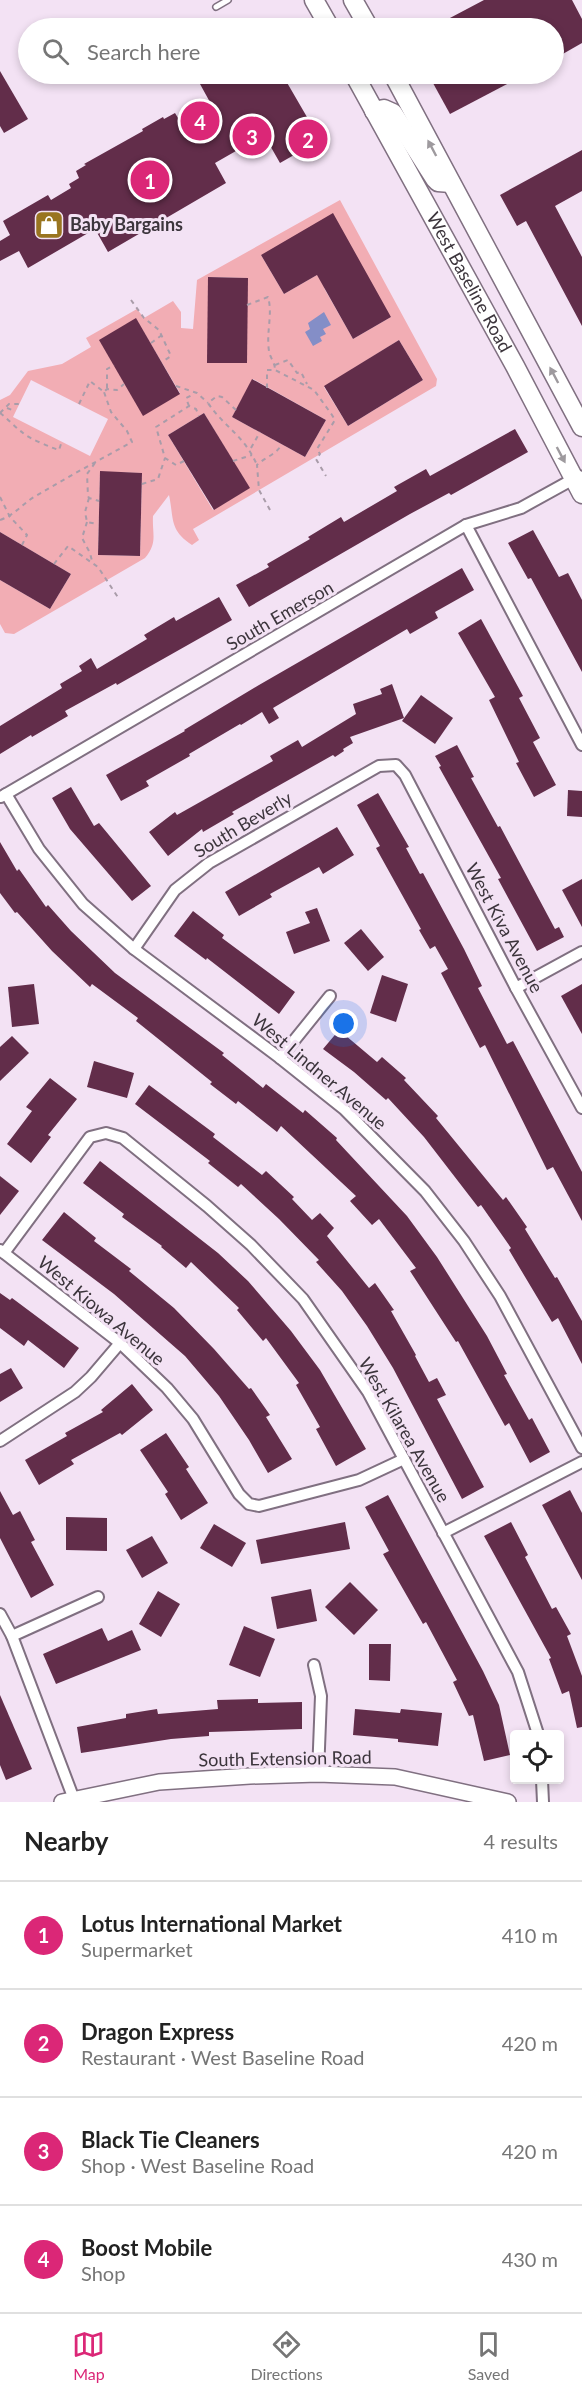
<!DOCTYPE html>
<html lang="en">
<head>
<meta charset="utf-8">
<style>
	:root { --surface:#fff; --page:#f2f2f2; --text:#222; --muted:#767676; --line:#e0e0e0; --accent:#db2777 }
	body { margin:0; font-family:Lato,sans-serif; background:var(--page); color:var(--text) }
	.controls { position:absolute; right:18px; bottom:18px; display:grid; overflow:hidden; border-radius:6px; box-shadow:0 3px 9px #0003 }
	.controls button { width:54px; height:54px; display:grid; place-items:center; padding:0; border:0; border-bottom:2px solid var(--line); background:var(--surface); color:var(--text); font:30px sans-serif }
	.you { position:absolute; left:344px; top:1024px; width:21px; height:21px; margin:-15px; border:4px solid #fff; border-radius:50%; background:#1a73e8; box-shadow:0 0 0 9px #1a73e833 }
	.badge { display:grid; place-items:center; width:39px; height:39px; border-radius:50%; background:var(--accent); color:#fff; font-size:20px; font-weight:700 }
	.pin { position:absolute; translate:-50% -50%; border:3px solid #fff; box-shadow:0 2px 6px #0006 }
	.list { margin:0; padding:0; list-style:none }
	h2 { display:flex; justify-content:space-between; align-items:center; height:78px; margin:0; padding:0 24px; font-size:26px }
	h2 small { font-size:20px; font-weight:400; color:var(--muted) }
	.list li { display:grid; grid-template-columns:39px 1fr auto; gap:18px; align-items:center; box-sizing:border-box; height:108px; padding:0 24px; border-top:2px solid var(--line) }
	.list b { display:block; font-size:22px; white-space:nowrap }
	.list p { margin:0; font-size:20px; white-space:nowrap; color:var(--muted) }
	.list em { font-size:20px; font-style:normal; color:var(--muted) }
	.icon { flex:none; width:33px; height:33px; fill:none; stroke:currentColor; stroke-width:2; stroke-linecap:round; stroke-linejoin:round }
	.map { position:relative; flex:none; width:582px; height:1802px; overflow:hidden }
	.search { position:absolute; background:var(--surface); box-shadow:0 3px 9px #0003; left:18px; right:18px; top:18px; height:66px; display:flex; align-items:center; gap:15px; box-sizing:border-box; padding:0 21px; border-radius:33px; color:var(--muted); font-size:22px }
	.sheet { height:510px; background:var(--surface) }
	nav { display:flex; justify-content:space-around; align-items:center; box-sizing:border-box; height:84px; border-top:2px solid var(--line); background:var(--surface); font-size:16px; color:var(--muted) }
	nav a { display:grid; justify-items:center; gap:3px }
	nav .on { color:var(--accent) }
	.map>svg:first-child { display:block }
	.green { fill:#f2adb4; fill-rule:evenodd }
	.water { fill:#848ec7 }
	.building { fill:#622d4a }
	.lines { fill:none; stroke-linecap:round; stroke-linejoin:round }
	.lane-casing { stroke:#807081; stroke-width:8 }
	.street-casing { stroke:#807081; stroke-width:14 }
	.secondary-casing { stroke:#807081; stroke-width:18 }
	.primary-casing { stroke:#807081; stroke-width:21 }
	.path { stroke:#a99ca9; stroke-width:2; stroke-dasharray:4.5 4.5; stroke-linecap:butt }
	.lane { stroke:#fff; stroke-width:5 }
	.street { stroke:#fff; stroke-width:10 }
	.secondary { stroke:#fff; stroke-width:15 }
	.primary { stroke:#fff; stroke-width:18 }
	.oneway { fill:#9e9a9e }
	.labels { text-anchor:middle; stroke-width:6; stroke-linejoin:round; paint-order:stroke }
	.poi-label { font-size:18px; font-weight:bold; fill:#3c353c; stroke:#f3e2f4; text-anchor:start }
	.street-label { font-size:18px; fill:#3c353c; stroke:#f3e2f4 }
</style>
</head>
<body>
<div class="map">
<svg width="582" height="1802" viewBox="0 0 582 1802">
	<rect width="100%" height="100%" fill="#f3e2f4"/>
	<path class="green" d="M 340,200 L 437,379 L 436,386 L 193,529 L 199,540 L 192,545 C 169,530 174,518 169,495 L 153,516 C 152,535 158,542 145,558 L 14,634 L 5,633 L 0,624 L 0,580 L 50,609 L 71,574 L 0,532 L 0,400 L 10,395 L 28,371 L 62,364 L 91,347 L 86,338 L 137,309 L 144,318 L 173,301 L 181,312 L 181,328 L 193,329 L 197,280 ZM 355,253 L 284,294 L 261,255 ZM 208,277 L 247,278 L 247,363 L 208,363 ZM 324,288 L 391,317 L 353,339 ZM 136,319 L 180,393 L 143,415 ZM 399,340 L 423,380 L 348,426 L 324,387 ZM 253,379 L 326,420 L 305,457 L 232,417 ZM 31,380 L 108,419 L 90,456 L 13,417 ZM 204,413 L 249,488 L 213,510 L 168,435 ZM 100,472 L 142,473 L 140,556 L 98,555 Z"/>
	<path class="water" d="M 324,312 L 331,325 L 323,329 L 326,334 L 320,337 L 322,341 L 313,346 L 305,332 L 310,329 L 308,323 Z"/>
	<g class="building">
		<path d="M 484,0 L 572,0 L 582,19 L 582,43 L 554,59 L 554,28 L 431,28 Z"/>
		<path d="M 0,71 L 28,119 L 4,133 L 0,126 Z"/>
		<path d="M 217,74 L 282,74 L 318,136 L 313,139 L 315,143 L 280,163 L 264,135 L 215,163 L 226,183 L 108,252 L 95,229 L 28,268 L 19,251 L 0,261 L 0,241 L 10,235 L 3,221 L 48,195 L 51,200 L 71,188 L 69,184 L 79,178 L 76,171 L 86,165 L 84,164 L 143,131 L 142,129 L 163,117 L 164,119 L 175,113 L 178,118 L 186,114 L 188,117 L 211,104 L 200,84 Z"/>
		<path d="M 428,74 L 526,74 L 450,114 Z"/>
		<path d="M 582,150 L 582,191 L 555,206 L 582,257 L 582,326 L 526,221 L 517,226 L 500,195 Z"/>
		<path d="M 333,213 L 391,317 L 353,339 L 317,275 L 284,294 L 261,255 Z"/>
		<path d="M 208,277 L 248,278 L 247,363 L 207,363 Z"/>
		<path d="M 136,318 L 180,394 L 143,416 L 99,340 Z"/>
		<path d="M 399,340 L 423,380 L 348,426 L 324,386 Z"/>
		<path d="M 252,379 L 326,420 L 305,457 L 232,417 Z"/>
		<path d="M 204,413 L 250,488 L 214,510 L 168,435 Z"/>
		<path d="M 515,429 L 528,452 L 451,495 L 449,493 L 410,514 L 249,607 L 236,585 L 269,567 L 267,564 L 310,539 L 308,537 L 341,517 L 344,522 L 397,491 L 394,487 L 426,469 L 430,476 Z"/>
		<path d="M 100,471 L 142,473 L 140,556 L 98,555 Z"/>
		<path d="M 533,530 L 559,577 L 568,573 L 582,600 L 582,672 L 531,578 L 528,579 L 508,543 Z"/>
		<path d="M 0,532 L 71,574 L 50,609 L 0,580 Z"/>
		<path d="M 462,568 L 474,590 L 435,612 L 438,618 L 410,634 L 407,629 L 273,708 L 279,718 L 269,724 L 262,712 L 241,725 L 240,724 L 189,754 L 190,756 L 146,781 L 149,786 L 121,801 L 106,775 L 185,731 L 184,730 L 259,685 Z"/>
		<path d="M 219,597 L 232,620 L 117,685 L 116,683 L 65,711 L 68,716 L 32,737 L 31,735 L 0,754 L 0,726 L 62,688 L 60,684 L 82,671 L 79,666 L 91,658 L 97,669 L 147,639 L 144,635 L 174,617 L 176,621 Z"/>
		<path d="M 481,619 L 523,696 L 519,698 L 540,738 L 533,742 L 556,785 L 534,797 L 516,763 L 519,762 L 489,700 L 495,697 L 458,633 Z"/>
		<path d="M 392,684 L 404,718 L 350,737 L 353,743 L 343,749 L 344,751 L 335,757 L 333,755 L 232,812 L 234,814 L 203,832 L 202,829 L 168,856 L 149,832 L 175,812 L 177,815 L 273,761 L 270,756 L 298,740 L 302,747 L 356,714 L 353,704 L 382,694 L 380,689 Z"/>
		<path d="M 421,695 L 453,718 L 435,744 L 402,721 Z"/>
		<path d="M 457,745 L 474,777 L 471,778 L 498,827 L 500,826 L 555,929 L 559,927 L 564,937 L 537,951 L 498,879 L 501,878 L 439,767 L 441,766 L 435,756 Z"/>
		<path d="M 71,787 L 94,826 L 99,823 L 151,886 L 132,901 L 70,829 L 52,798 Z"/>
		<path d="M 568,790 L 582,791 L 582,817 L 567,816 Z"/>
		<path d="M 378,793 L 409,847 L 406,848 L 420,874 L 423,873 L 464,949 L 482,986 L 478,988 L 507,1044 L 513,1041 L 582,1172 L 582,1221 L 553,1167 L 547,1170 L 485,1045 L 480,1048 L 441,973 L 448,969 L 435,946 L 430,949 L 419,930 L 421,929 L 376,848 L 380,846 L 357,805 Z"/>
		<path d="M 337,827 L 354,855 L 323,874 L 319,867 L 270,894 L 272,897 L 239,916 L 225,892 Z"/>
		<path d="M 0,842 L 17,871 L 19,869 L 46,907 L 48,905 L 71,931 L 115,973 L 224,1053 L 222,1055 L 263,1088 L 266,1084 L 303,1113 L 305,1110 L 337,1138 L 336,1140 L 407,1216 L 437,1257 L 487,1336 L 507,1374 L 504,1375 L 529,1420 L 532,1418 L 550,1452 L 530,1463 L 509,1423 L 505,1426 L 458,1341 L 456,1342 L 410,1271 L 416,1268 L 379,1219 L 372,1225 L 350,1201 L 356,1196 L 281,1126 L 277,1132 L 238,1101 L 236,1104 L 210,1084 L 212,1082 L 136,1021 L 138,1018 L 92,984 L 90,987 L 52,951 L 17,912 L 15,913 L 0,893 Z"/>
		<path d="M 582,879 L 582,927 L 562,890 Z"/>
		<path d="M 317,908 L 330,941 L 294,954 L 286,932 L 310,923 L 305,912 Z"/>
		<path d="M 193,911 L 224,935 L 222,938 L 295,992 L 279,1014 L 207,958 L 206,960 L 174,936 Z"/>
		<path d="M 361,929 L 384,957 L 368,971 L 344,943 Z"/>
		<path d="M 382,975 L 408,984 L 396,1022 L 370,1013 Z"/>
		<path d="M 34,984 L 39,1024 L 12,1027 L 8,987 Z"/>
		<path d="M 582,984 L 582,1034 L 561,996 Z"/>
		<path d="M 339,1030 L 377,1062 L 382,1057 L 406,1078 L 404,1080 L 438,1116 L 436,1118 L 503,1200 L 506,1197 L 527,1227 L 525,1229 L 555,1278 L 557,1277 L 582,1321 L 582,1364 L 558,1318 L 552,1322 L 509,1250 L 511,1248 L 481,1205 L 478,1207 L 424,1137 L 388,1098 L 386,1100 L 354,1072 L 323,1049 Z"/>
		<path d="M 12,1036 L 29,1053 L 0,1081 L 0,1047 Z"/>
		<path d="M 94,1061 L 134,1073 L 127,1098 L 87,1087 Z"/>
		<path d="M 50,1078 L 77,1099 L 48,1135 L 51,1137 L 31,1163 L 7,1144 L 32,1111 L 26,1107 Z"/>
		<path d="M 149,1085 L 215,1134 L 213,1137 L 262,1175 L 266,1171 L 294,1197 L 292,1199 L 312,1220 L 320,1213 L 334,1228 L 327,1236 L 369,1288 L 375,1283 L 394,1310 L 391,1311 L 416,1355 L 415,1356 L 429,1382 L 437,1378 L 446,1395 L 437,1399 L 484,1487 L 462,1499 L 393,1368 L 367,1326 L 342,1291 L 316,1262 L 319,1260 L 279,1219 L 241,1184 L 238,1187 L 208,1163 L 210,1161 L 135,1104 Z"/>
		<path d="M 100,1161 L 218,1253 L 248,1281 L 291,1331 L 320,1370 L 366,1449 L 336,1466 L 316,1429 L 320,1427 L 296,1385 L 299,1383 L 266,1338 L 263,1341 L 237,1310 L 239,1308 L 191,1262 L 186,1268 L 161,1247 L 162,1246 L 122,1217 L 124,1214 L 83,1183 Z"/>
		<path d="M 0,1176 L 19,1191 L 0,1215 Z"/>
		<path d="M 64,1212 L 96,1238 L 94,1241 L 131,1269 L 129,1271 L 174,1308 L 214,1349 L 249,1389 L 251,1388 L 270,1415 L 266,1417 L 292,1459 L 268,1473 L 249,1440 L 219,1396 L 185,1356 L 114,1294 L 42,1240 Z"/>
		<path d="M 0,1293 L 10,1300 L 12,1298 L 79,1348 L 64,1368 L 28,1340 L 24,1346 L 0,1328 Z"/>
		<path d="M 11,1368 L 23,1388 L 0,1402 L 0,1374 Z"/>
		<path d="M 132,1384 L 153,1410 L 122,1435 L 120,1433 L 71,1460 L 74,1464 L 39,1485 L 25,1460 L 67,1436 L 65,1433 L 103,1412 L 101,1410 Z"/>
		<path d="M 166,1433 L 189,1467 L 186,1469 L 208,1503 L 181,1520 L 165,1494 L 168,1492 L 140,1450 Z"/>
		<path d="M 570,1490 L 582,1513 L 582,1580 L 542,1505 Z"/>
		<path d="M 0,1491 L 13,1515 L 20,1511 L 35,1540 L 31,1542 L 54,1585 L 31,1598 L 0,1538 Z"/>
		<path d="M 388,1495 L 483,1671 L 499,1705 L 510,1755 L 484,1761 L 473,1715 L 469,1716 L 453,1682 L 457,1680 L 426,1622 L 423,1624 L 383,1554 L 389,1551 L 365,1507 Z"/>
		<path d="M 66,1517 L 107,1518 L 107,1551 L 66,1550 Z"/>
		<path d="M 345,1522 L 350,1549 L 261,1564 L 256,1540 Z"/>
		<path d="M 511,1522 L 528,1555 L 525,1557 L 552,1609 L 556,1607 L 571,1634 L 567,1636 L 582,1676 L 582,1727 L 577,1728 L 569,1691 L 562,1694 L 549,1659 L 551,1658 L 484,1536 Z"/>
		<path d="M 214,1524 L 246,1543 L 232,1567 L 200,1548 Z"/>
		<path d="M 152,1536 L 168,1563 L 142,1578 L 126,1550 Z"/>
		<path d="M 350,1582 L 378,1610 L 354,1635 L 325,1607 Z"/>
		<path d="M 311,1589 L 317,1621 L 277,1629 L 271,1597 Z"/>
		<path d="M 158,1591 L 180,1604 L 161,1637 L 139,1624 Z"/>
		<path d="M 244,1626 L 275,1639 L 260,1677 L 229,1665 Z"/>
		<path d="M 102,1628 L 108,1641 L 132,1630 L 141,1650 L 56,1684 L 43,1654 Z"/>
		<path d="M 369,1644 L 391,1644 L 390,1681 L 369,1680 Z"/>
		<path d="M 0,1695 L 32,1769 L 6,1780 L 0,1765 Z"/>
		<path d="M 258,1699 L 258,1703 L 302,1702 L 302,1729 L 209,1732 L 209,1736 L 171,1739 L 81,1753 L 77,1727 L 126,1718 L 126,1714 L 157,1709 L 158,1714 L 218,1709 L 217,1700 Z"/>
		<path d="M 355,1709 L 400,1713 L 401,1709 L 442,1713 L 438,1746 L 398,1742 L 398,1739 L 353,1735 Z"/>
	</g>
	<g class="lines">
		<g class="lane-casing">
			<path id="lane" d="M 216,7 L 228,0"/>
		</g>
		<g class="street-casing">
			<g id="street">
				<path d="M 466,525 L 582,745"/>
				<path d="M 6,794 L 39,849 L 83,904 L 134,949 L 280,1058 L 344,1109 L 425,1191 L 464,1241 L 500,1296 L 582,1448"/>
				<path d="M 1,797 L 466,525 L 521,508 L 579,476"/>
				<path d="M 134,949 L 175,890 L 209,863 L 379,766 L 396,765 L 405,775 L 516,988 L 582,1108"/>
				<path d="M 516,988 L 582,952"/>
				<path d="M 280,1058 L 330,996"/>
				<path d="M 0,1250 L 120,1343 L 167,1388 L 193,1419 L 239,1494 L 249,1504 L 259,1506 L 359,1480 L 404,1459"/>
				<path d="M 4,1253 L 90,1137 L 106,1133 L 123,1138 L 207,1206 L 251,1245 L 303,1299 L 368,1392 L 518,1672 L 538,1734"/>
				<path d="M 0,1441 L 75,1392 L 91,1377 L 120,1343"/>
				<path d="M 443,1533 L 582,1462"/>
				<path d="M 0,1614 L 12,1636 L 75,1802"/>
				<path d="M 12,1636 L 98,1597"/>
				<path d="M 314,1665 L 321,1696 L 318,1774"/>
				<path d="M 542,1780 L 543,1802"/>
			</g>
		</g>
		<g class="secondary-casing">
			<path id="secondary" d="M 62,1802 L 159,1782 L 250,1776 L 318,1774 L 395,1777 L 508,1802"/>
		</g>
		<g class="primary-casing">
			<g id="primary">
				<path d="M 314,0 L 330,28"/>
				<path d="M 353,0 L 369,28"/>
				<path id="s1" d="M 354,74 L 515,366 L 582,494"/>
				<path d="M 393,74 L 582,427"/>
				<path d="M 374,111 L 384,109 L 393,113 L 435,179 L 438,182 L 451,183"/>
			</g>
		</g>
		<g class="path">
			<path d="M 131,300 L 144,318 L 159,330 L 171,356 L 162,362"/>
			<path d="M 247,305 L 268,297 C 273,314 266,332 269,351 C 270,358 275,362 275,370"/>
			<path d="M 151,343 L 162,335"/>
			<path d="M 275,365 L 288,360 L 297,373 L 301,372 L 307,384"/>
			<path d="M 176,386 L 197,393 L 208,403"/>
			<path d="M 107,388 L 107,369 L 114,365"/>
			<path d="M 267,388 L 267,370 L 275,370 L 314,390 L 332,415 L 335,420 L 317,449 L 320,454 L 316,459 L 326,476"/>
			<path d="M 79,404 L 90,381 L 104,392 L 107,389 L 117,390 L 124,384"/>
			<path d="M 189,406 L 186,398 L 194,394"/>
			<path d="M 7,408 L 15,411"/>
			<path d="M 236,410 L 222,397 L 217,396 L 208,403 C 225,428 244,435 257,465"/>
			<path d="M 0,413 C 8,419 15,427 23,433 C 28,438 52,448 59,450 L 62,441"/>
			<path d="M 0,413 L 9,404 L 19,404"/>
			<path d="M 251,448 L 260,432"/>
			<path d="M 184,461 L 176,465 L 165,458 L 156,427 L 189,406 L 196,409 L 199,416"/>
			<path d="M 233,461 L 252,455"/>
			<path d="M 95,463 L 87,474 L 88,496 L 89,498 L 99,501"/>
			<path d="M 142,484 L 158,479 L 165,458"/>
			<path d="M 0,497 L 10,517 L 27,535 L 22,545"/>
			<path d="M 89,498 L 85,512 L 87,522 L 98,524"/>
			<path d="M 270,510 L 259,490 L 257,465 C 265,457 276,455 282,444"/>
			<path d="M 0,520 C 15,515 21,505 34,497 C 66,478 99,460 132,442 L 127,431 L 111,412 L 104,392"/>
			<path d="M 87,522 L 82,538 L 90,553 L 92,561"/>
			<path d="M 54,564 L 68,546 L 98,567 L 119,599"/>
		</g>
		<use href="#lane" class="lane"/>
		<use href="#street" class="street"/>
		<use href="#secondary" class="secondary"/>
		<use href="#primary" class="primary"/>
	</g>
	<defs><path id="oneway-solid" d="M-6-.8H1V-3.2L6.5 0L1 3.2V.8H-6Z" transform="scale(1.5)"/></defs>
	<g class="oneway">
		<use href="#oneway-solid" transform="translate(432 148) rotate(-118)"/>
		<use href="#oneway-solid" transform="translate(554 375) rotate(-118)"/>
		<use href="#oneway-solid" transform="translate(561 455) rotate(62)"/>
	</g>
	<defs>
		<g id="shop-square" transform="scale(1.5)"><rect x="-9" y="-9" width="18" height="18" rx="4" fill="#997520" stroke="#f3e2f4"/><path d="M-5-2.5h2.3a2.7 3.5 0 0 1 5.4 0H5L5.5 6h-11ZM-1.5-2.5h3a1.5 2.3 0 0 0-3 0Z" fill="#fff"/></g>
	</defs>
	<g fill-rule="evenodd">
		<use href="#shop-square" x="49" y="225"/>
	</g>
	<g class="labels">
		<g class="poi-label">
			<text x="70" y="231">Baby Bargains</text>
		</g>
		<g class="street-label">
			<text dy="6" stroke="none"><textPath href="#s1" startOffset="238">West Baseline Road</textPath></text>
			<text transform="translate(280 616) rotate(-30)" y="6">South Emerson</text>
			<text transform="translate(243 825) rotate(-31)" y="6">South Beverly</text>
			<text transform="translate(504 928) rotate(62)" y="6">West Kiva Avenue</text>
			<text transform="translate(319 1072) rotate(40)" y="6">West Lindner Avenue</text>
			<text transform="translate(101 1311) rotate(40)" y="6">West Kiowa Avenue</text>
			<text transform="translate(404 1430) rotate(60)" y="6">West Kilarea Avenue</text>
			<text transform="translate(285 1759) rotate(-1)" y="6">South Extension Road</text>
		</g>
	</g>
</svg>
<div class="controls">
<button><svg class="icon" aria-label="locate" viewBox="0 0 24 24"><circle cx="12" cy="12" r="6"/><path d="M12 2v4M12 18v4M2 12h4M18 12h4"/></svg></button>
</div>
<div class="you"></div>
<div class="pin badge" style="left:150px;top:180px">1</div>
<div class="pin badge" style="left:308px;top:139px">2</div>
<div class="pin badge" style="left:252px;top:136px">3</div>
<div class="pin badge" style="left:200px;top:121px">4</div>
<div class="search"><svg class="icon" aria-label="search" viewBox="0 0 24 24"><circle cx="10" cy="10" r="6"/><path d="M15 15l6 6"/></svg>Search here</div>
</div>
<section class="sheet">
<h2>Nearby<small>4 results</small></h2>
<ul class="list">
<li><span class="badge">1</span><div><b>Lotus International Market</b><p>Supermarket</p></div><em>410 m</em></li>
<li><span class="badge">2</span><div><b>Dragon Express</b><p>Restaurant · West Baseline Road</p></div><em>420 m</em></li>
<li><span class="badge">3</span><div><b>Black Tie Cleaners</b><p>Shop · West Baseline Road</p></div><em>420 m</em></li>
<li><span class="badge">4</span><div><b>Boost Mobile</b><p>Shop</p></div><em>430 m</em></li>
</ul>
</section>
<nav>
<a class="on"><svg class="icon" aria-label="map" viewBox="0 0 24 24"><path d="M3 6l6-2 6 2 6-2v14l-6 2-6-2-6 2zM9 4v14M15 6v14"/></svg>Map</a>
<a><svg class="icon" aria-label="directions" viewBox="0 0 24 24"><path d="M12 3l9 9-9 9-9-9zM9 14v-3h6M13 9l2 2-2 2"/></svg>Directions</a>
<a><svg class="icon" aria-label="saved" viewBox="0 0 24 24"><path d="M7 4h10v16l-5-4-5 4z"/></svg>Saved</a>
</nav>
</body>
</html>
